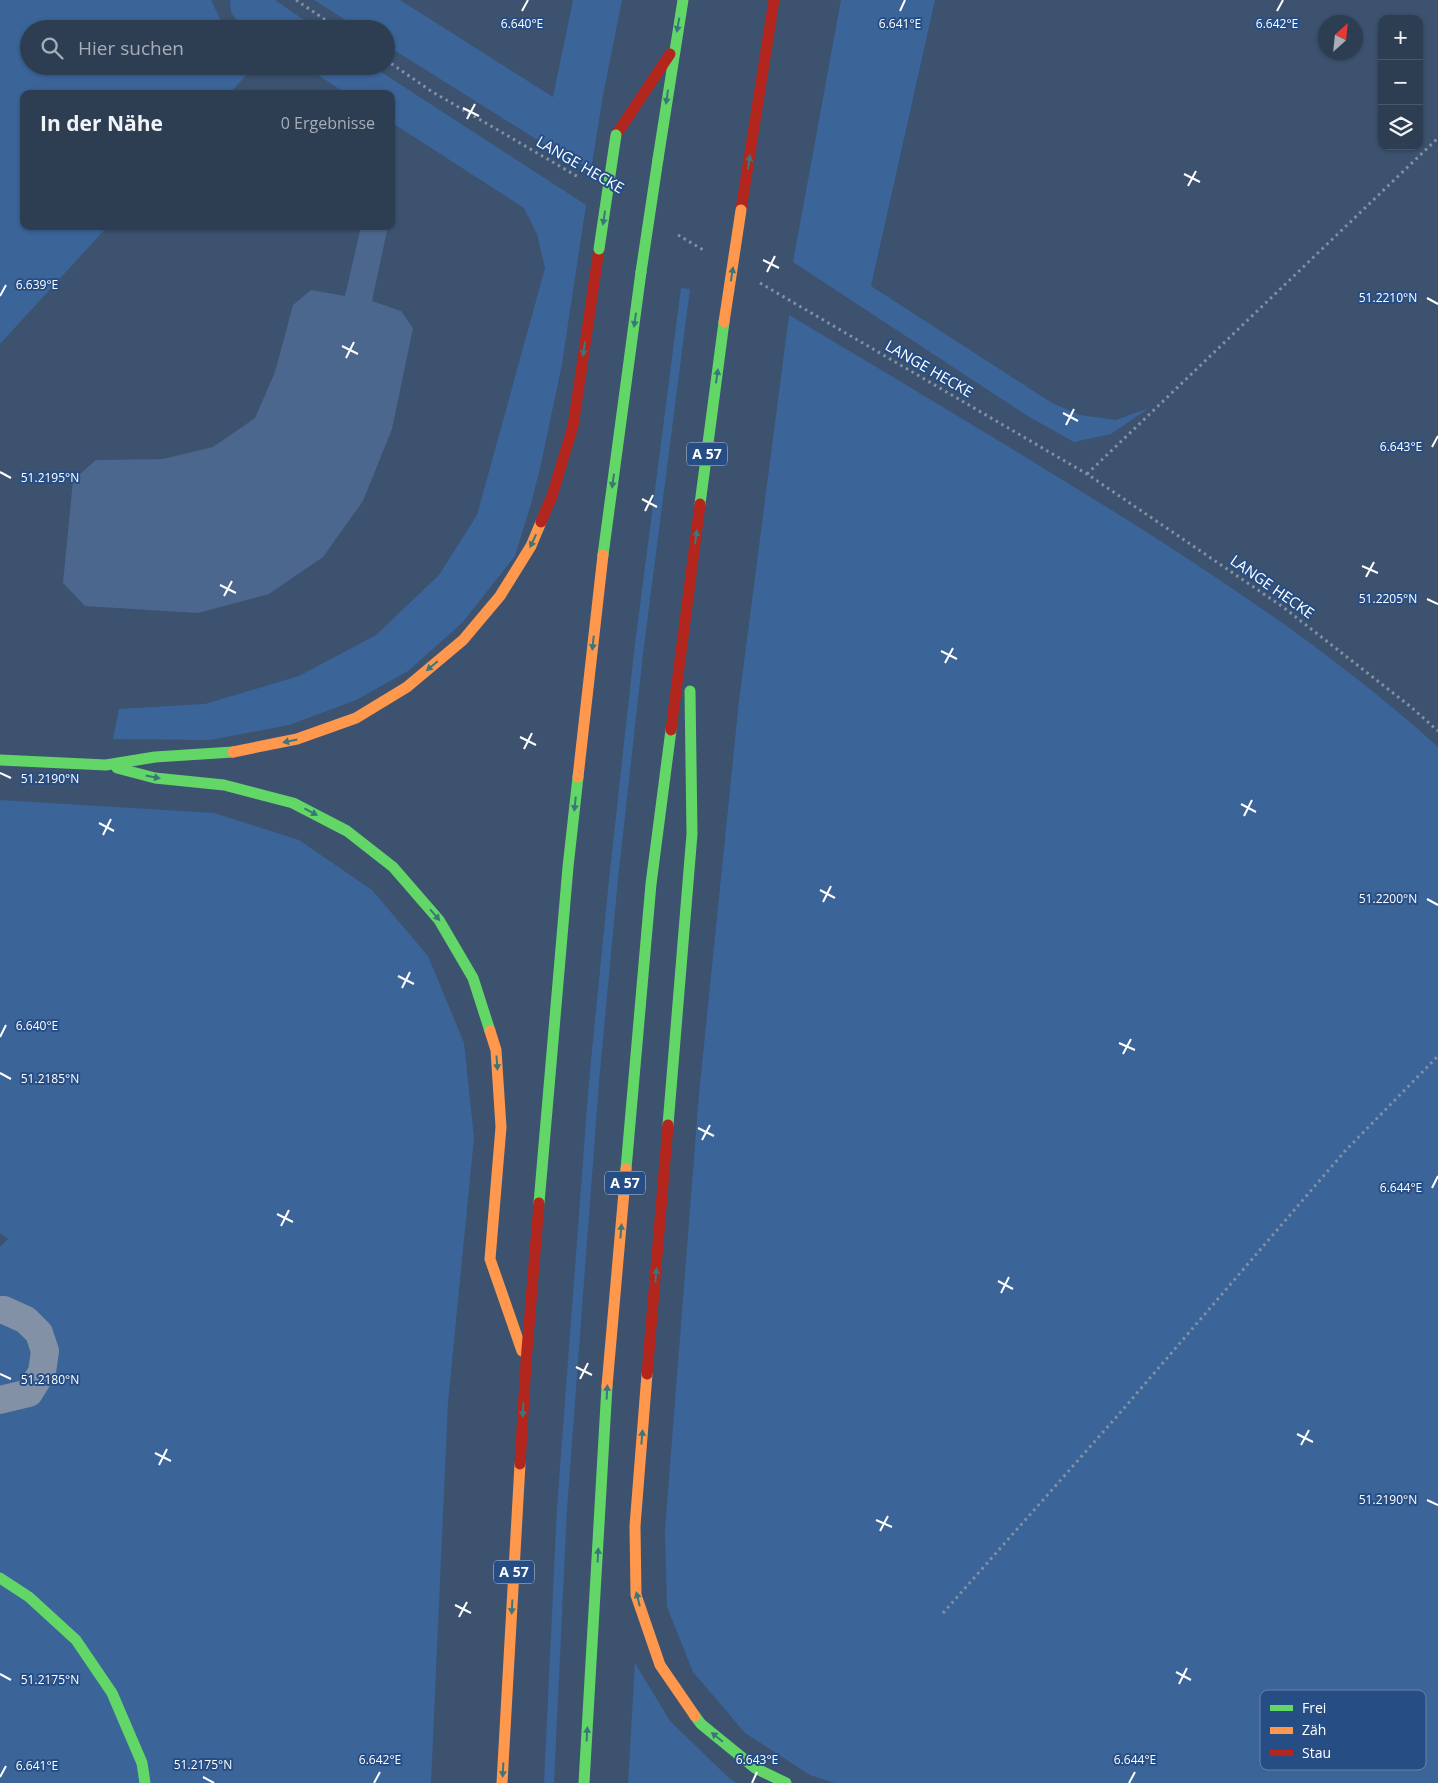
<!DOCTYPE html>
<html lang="de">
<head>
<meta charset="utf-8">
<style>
	:root { --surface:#2d3e53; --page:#39495d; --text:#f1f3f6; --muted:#a7aeb8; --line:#48576a }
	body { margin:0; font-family:"Open Sans",sans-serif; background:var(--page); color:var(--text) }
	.controls { position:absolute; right:15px; top:15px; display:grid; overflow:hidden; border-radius:10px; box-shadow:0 1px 4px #0004 }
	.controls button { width:45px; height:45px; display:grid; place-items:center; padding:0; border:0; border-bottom:1px solid var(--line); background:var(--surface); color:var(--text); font:25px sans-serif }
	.compass { position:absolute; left:1318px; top:15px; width:45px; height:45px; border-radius:50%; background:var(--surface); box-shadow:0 1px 4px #0004; rotate:27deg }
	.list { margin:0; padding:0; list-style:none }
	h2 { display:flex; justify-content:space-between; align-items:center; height:65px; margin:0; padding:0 20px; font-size:21px }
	h2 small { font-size:16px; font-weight:400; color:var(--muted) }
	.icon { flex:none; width:28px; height:28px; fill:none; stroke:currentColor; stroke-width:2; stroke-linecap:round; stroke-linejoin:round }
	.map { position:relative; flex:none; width:1438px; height:1783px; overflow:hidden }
	.search { position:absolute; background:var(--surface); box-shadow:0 1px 4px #0004; left:20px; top:20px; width:375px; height:55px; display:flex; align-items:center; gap:12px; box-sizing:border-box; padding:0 18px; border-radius:28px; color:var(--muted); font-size:19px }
	.panel { position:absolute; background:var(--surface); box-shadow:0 1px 4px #0004; left:20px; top:90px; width:375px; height:140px; border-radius:10px }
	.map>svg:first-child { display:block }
	.green { fill:#3b6499 }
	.water { fill:#4b678d }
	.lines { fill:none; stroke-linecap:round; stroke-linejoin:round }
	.path { stroke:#8291a5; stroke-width:3; stroke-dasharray:2.5 4; stroke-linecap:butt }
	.street { stroke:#8291a5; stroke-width:28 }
	.fast { stroke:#63d668; stroke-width:11 }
	.slow { stroke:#ff974d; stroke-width:11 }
	.jam { stroke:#b3261e; stroke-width:11 }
	.fast-bridge { stroke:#63d668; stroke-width:11 }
	.slow-bridge { stroke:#ff974d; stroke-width:11 }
	.oneway { fill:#39777c }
	.ticks { fill:none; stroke:#fff; stroke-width:2 }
	.labels { text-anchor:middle; stroke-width:4; stroke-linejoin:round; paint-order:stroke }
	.shield { fill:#274e84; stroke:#becada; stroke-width:1 }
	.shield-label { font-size:14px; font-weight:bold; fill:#fff }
	.street-label { font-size:15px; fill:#fff; stroke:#274e84 }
	.key { fill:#274e84; stroke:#6883a9; stroke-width:1 }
	.key-label { font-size:14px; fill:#fff }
	.ticks-label { font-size:12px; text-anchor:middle; fill:#fff; stroke:#274e84; stroke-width:4; stroke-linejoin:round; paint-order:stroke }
</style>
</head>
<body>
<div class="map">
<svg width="1438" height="1783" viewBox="0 0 1438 1783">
	<rect width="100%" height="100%" fill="#3c526f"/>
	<g class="green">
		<path d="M 0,0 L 211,0 L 225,29 L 29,29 L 29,66 L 246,66 L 250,71 L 229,94 L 24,94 L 24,226 L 108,226 L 0,344 Z"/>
		<path d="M 230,0 L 275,0 L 317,29 L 242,29 L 231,12 Z"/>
		<path d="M 314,0 L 400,0 L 553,97 L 573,0 L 622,0 L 603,95 L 591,170 L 547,146 L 386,45 L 386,29 L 360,29 Z"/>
		<path d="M 841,0 L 935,0 L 871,286 L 1052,403 L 1080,415 L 1116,420 L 1149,408 L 1111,434 L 1074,442 L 1026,415 L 793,262 Z"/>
		<path d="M 304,66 L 372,66 L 586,205 L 562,364 L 541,464 L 531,504 L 515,556 L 462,623 L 408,671 L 356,700 L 289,725 L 210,740 L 113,739 L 119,709 L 205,704 L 299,676 L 376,635 L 439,575 L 477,515 L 545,268 L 537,234 L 524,208 L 391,122 L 391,94 L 347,94 Z"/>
		<path d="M 681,288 L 690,289 L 643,654 L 618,879 L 599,1082 L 567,1509 L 554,1783 L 544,1783 L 557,1508 L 589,1081 L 609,880 L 634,652 Z"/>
		<path d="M 789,315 C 876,367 962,418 1048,471 C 1184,554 1319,640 1438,747 L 1438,1783 L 835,1783 L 810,1775 L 745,1733 L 693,1672 L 667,1607 L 665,1530 L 699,1094 L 739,701 Z"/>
		<path d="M 0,800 L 214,813 L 299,840 L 372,890 L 428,956 L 464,1043 L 474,1138 L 448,1402 L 431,1783 L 0,1783 L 0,1247 L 8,1239 L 0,1233 Z"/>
		<path d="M 635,1663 L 670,1721 L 730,1779 L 737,1783 L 628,1783 Z"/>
	</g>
	<path class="water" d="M 361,226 L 388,226 L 372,301 L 401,311 L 413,328 L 392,429 L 363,501 L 323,557 L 269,594 L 198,613 L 85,606 L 63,583 L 73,480 L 96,460 L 163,459 L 213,447 L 255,418 L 275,372 L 293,305 L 311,290 L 345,296 Z"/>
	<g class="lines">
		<g class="path">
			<path d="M 296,0 L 339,29"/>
			<path d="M 386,60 L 431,91 L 580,178"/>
			<path d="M 678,235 L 705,251"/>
			<path d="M 760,283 L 1087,474 L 1283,607 L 1411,707 L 1438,731"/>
			<path d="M 1087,474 L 1438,138"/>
			<path d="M 943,1613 L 1119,1414 L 1345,1151 L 1438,1056"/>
		</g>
		<path class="street" d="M 0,1310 L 4,1310 L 26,1320 L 39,1333 L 45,1351 L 42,1372 L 29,1393 L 0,1400"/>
		<g class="fast">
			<path d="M 658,159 L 683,0"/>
			<path d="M 700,504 L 724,322"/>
			<path d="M 603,555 L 641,272"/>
			<path d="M 0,760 L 106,765 L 155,757 L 233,752"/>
			<path d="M 117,768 L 155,778 L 224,785 L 293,803 L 347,831 L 393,867 L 439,920 L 473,978 L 490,1031"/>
			<path d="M 668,1125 L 692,834 L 690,691"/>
			<path d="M 626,1169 L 651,884 L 671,730"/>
			<path d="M 539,1203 L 568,867 L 578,777"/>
			<path d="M 0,1578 L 29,1597 L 76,1640 L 112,1693 L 142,1763 L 145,1783"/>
			<path d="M 695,1716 L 701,1724 L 755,1768 L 786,1783"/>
			<path d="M 584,1783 L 607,1386"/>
		</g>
		<g class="slow">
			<path d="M 233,752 L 297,739 L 356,718 L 407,687 L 463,640 L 500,596 L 531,546 L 541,522"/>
			<path d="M 578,777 L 603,555"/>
			<path d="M 490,1031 L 496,1050 L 501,1127 L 490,1259 L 522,1351"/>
			<path d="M 647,1374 L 635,1526 L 636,1595 L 660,1665 L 695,1716"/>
			<path d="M 607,1386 L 626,1169"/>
			<path d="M 502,1783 L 520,1464"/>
		</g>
		<g class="jam">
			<path d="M 616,135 L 670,54"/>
			<path d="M 741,210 L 774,0"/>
			<path d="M 541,522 L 552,496 L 573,426 L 599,249"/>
			<path d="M 671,730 L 700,504"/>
			<path d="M 647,1374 L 668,1125"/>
			<path d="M 520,1464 L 526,1362 L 539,1203"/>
		</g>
		<g class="fast-bridge">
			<path d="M 599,249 L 616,135"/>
			<path d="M 641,272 L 658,159"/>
		</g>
		<path class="slow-bridge" d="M 724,322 L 741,210"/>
	</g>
	<defs><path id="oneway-solid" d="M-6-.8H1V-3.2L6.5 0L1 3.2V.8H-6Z" transform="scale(1.25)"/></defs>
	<g class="oneway">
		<use href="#oneway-solid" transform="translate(678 25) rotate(100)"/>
		<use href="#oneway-solid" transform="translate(667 97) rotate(98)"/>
		<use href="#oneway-solid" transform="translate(749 162) rotate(-81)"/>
		<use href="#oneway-solid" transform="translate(604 218) rotate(98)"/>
		<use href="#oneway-solid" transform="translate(732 274) rotate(-81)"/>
		<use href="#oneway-solid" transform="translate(635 320) rotate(98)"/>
		<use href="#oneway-solid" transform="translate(584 349) rotate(98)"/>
		<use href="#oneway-solid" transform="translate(717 376) rotate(-82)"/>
		<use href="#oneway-solid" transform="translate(613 481) rotate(98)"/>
		<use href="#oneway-solid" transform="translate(696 537) rotate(-82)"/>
		<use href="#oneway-solid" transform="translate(533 541) rotate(115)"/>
		<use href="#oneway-solid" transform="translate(593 643) rotate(96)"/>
		<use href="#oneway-solid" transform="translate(432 666) rotate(140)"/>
		<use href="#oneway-solid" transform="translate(290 741) rotate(168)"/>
		<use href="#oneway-solid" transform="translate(153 777) rotate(11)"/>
		<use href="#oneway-solid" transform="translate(575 804) rotate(96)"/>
		<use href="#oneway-solid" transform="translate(311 812) rotate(28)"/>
		<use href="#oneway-solid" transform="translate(435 915) rotate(49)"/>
		<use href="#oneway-solid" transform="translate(497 1063) rotate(86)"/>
		<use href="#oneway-solid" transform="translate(621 1231) rotate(-85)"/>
		<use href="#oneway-solid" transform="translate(656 1275) rotate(-85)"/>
		<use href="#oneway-solid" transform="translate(607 1392) rotate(-87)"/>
		<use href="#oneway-solid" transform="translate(523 1410) rotate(93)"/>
		<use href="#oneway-solid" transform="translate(642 1437) rotate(-85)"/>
		<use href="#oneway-solid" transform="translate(598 1555) rotate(-87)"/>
		<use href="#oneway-solid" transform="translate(638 1599) rotate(-104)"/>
		<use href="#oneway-solid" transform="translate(512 1607) rotate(93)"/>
		<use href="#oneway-solid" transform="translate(587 1734) rotate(-87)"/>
		<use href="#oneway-solid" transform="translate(717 1737) rotate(-141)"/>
		<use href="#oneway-solid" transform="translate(503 1770) rotate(93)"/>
	</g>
	<path class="ticks" d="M 522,11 L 528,0M 900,11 L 905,0M 1277,11 L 1283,0M 463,108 L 479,116M 467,119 L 475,104M 1184,174 L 1200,182M 1188,186 L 1196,171M 763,260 L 779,268M 767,272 L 775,256M 0,296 L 6,285M 1427,298 L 1438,304M 342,346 L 358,354M 346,358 L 354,342M 1063,413 L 1078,421M 1066,425 L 1074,409M 1432,447 L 1438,436M 0,472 L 11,478M 642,499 L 657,507M 645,511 L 653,495M 1362,566 L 1378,573M 1366,577 L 1374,562M 220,585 L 236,593M 224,596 L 232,581M 1427,599 L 1438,604M 941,651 L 957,659M 945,663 L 953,648M 520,737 L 536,745M 524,749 L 532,733M 0,773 L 11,778M 1241,804 L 1256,812M 1244,816 L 1252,800M 99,823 L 114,831M 103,835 L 111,819M 820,890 L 835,898M 1427,899 L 1438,905M 823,902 L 831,886M 398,976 L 414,984M 402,988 L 410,972M 0,1037 L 6,1025M 1119,1043 L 1135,1050M 1123,1054 L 1131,1039M 0,1073 L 11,1079M 698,1128 L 714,1136M 702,1140 L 710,1125M 1432,1188 L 1438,1176M 277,1214 L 293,1222M 281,1226 L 289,1210M 998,1281 L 1013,1289M 1001,1293 L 1009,1277M 576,1367 L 592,1375M 0,1374 L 11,1379M 580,1379 L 588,1363M 1297,1434 L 1313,1442M 1301,1445 L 1309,1430M 155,1453 L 171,1461M 159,1465 L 167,1449M 1427,1500 L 1438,1505M 876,1520 L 892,1527M 880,1531 L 888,1516M 455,1605 L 471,1613M 459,1617 L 467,1602M 1176,1672 L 1191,1680M 0,1674 L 11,1680M 1179,1684 L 1187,1668M 0,1777 L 6,1766M 203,1777 L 214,1783M 374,1783 L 380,1772M 752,1783 L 757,1772M 1129,1783 L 1135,1772"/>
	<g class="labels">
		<g class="shield">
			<rect x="687" y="442.5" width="40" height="23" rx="4"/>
			<rect x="605" y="1171.5" width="40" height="23" rx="4"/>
			<rect x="494" y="1560.5" width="40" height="23" rx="4"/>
		</g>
		<g class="shield-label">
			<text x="707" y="459">A 57</text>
			<text x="625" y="1188">A 57</text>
			<text x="514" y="1577">A 57</text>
		</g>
		<g class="street-label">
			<text transform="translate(580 165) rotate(30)" y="5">LANGE HECKE</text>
			<text transform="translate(929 369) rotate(30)" y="5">LANGE HECKE</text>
			<text transform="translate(1272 587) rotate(35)" y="5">LANGE HECKE</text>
		</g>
	</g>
	<rect x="1260" y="1690" width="166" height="80" rx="8" class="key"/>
	<rect x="1270" y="1705" width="23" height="6" fill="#63d668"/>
	<rect x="1270" y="1727" width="23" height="7" fill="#ff974d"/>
	<rect x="1270" y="1750" width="23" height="6" fill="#b3261e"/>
	<g class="key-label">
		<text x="1302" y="1713">Frei</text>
		<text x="1302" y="1735">Zäh</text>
		<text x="1302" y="1758">Stau</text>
	</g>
	<g class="ticks-label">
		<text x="522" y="28">6.640°E</text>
		<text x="900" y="28">6.641°E</text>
		<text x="1277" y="28">6.642°E</text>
		<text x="37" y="289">6.639°E</text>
		<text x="1388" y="302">51.2210°N</text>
		<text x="1401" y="451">6.643°E</text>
		<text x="50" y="482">51.2195°N</text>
		<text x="1388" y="603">51.2205°N</text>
		<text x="50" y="783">51.2190°N</text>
		<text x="1388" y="903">51.2200°N</text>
		<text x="37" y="1030">6.640°E</text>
		<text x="50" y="1083">51.2185°N</text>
		<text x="1401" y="1192">6.644°E</text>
		<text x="50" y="1384">51.2180°N</text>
		<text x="1388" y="1504">51.2190°N</text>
		<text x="50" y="1684">51.2175°N</text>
		<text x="380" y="1764">6.642°E</text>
		<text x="757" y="1764">6.643°E</text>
		<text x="1135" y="1764">6.644°E</text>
		<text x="203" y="1769">51.2175°N</text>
		<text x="37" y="1770">6.641°E</text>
	</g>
</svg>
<div class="controls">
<button>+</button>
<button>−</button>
<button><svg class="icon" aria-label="layers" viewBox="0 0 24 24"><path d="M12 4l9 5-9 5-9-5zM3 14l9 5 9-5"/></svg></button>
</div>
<svg class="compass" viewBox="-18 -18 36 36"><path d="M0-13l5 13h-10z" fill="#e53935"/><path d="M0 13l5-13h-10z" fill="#a7aeb8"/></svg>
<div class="search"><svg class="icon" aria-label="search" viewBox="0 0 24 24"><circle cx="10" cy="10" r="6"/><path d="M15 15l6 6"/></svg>Hier suchen</div>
<section class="panel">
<h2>In der Nähe<small>0 Ergebnisse</small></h2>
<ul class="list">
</ul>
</section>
</div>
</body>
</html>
